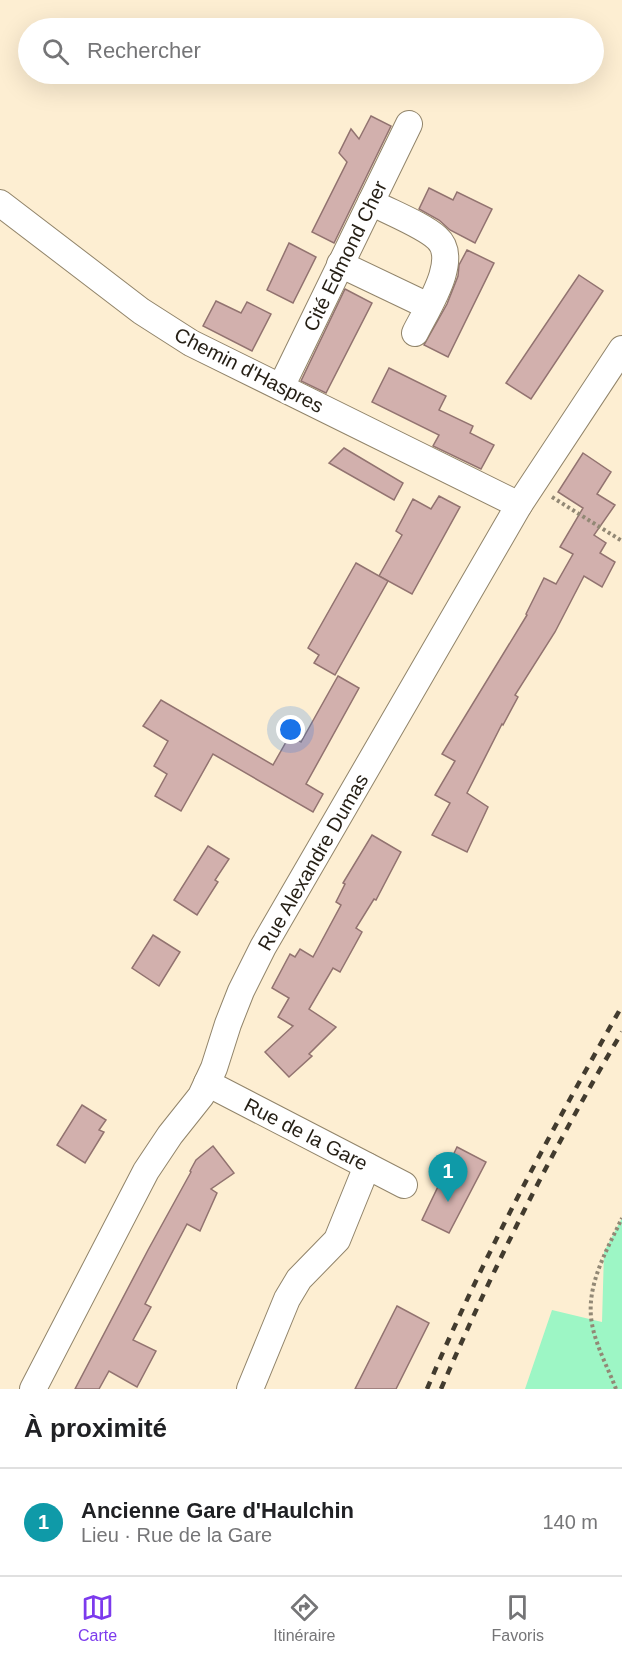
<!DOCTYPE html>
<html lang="fr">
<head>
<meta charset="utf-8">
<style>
	:root { --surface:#fff; --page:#f2f2f2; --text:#202124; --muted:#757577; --line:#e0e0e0; --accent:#7c3aed }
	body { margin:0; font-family:Arial,sans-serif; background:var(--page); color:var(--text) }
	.you { position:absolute; left:291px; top:730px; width:21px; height:21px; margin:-15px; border:4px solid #fff; border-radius:50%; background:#1a73e8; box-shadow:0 0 0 9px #1a73e833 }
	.badge { display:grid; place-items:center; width:39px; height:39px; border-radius:50%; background:var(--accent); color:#fff; font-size:20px; font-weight:700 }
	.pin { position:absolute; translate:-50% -50px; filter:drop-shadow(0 2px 3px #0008) }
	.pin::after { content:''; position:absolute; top:32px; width:21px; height:18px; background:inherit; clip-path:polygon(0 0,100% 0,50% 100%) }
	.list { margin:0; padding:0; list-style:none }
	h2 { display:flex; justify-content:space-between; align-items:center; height:78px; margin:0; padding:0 24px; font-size:26px }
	h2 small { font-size:20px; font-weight:400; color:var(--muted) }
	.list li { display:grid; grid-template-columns:39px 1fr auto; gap:18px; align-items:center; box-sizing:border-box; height:108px; padding:0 24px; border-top:2px solid var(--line) }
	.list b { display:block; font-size:22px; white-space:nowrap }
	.list p { margin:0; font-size:20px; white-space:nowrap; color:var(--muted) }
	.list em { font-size:20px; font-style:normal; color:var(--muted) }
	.icon { flex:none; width:33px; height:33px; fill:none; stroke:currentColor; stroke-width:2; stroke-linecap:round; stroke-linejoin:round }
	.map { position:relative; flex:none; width:622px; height:1389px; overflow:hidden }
	.search { position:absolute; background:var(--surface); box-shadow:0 6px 24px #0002; left:18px; right:18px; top:18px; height:66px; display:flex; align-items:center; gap:15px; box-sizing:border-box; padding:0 21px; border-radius:33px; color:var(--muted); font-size:22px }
	.sheet { height:186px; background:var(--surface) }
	nav { display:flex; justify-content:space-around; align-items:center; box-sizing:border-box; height:84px; border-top:2px solid var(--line); background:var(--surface); font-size:16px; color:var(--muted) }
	nav a { display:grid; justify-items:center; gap:3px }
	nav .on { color:var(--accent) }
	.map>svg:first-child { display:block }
	.green { fill:#9df6c5 }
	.building { fill:#d2b0ad; stroke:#927370; stroke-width:1.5 }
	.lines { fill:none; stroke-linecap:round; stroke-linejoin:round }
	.minor-casing { stroke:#91846a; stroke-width:28 }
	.path { stroke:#928875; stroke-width:4; stroke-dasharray:3 3; stroke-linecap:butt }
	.minor { stroke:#fff; stroke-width:26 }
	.rail { stroke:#423b2e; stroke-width:4.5; stroke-dasharray:8 8; stroke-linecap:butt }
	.labels { text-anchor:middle; stroke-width:6; stroke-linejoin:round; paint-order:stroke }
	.street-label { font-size:20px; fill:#251f15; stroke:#fff }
</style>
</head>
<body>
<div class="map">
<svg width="622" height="1389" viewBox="0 0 622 1389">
	<rect width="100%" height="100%" fill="#fdeed2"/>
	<path class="green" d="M 622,1218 L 622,1389 L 525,1389 L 552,1310 L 602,1322 L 604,1252 Z"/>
	<g class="building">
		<path d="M 371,116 L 391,126 L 334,243 L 312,232 L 347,162 L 339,153 L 351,129 L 359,139 Z"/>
		<path d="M 429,188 L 453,200 L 457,192 L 492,209 L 475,243 L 450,230 L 439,220 L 419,209 Z"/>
		<path d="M 289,243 L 316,257 L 293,303 L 267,290 Z"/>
		<path d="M 467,250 L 494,263 L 448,357 L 424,345 L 447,304 L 458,276 L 459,265 Z"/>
		<path d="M 579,275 L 603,291 L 531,399 L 506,383 Z"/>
		<path d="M 345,289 L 372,303 L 326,393 L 301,381 Z"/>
		<path d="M 216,301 L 241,313 L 247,302 L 271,314 L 252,351 L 203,326 Z"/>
		<path d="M 389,368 L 446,396 L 439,410 L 473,426 L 470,433 L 494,445 L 481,469 L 433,446 L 439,435 L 372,402 Z"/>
		<path d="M 344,448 L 403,483 L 394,500 L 329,463 Z"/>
		<path d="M 583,453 L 611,472 L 597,494 L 615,505 L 594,535 L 606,543 L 600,553 L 615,562 L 602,587 L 584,576 L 555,632 L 515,695 L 518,697 L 503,725 L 502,724 L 467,793 L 488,807 L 467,852 L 432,835 L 450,803 L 435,795 L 455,761 L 442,754 L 527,615 L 526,614 L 544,578 L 556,584 L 573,554 L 560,547 L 583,508 L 558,492 Z"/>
		<path d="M 439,496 L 460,507 L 412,594 L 379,576 L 402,535 L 396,531 L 413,499 L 431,509 Z"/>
		<path d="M 356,563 L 388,581 L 335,675 L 314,663 L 319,655 L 308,648 Z"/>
		<path d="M 338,676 L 359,688 L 306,784 L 323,794 L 313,812 L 213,754 L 181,811 L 155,796 L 167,774 L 154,766 L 168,741 L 143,726 L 161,700 L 273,765 L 290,735 L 301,742 Z"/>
		<path d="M 372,835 L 401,852 L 376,900 L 374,899 L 356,928 L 362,932 L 340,972 L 333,968 L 309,1009 L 336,1027 L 309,1054 L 312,1056 L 289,1077 L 265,1052 L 293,1026 L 278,1017 L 289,998 L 272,988 L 290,954 L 295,957 L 300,949 L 313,957 L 341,905 L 336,902 L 345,884 L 343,883 Z"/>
		<path d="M 208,846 L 229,859 L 215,880 L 218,882 L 197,915 L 174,900 Z"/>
		<path d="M 153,935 L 180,952 L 159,986 L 132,968 Z"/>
		<path d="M 82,1105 L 106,1120 L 99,1130 L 104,1132 L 85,1163 L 57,1145 Z"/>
		<path d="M 213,1146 L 234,1173 L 211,1189 L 217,1193 L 200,1231 L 187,1224 L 145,1304 L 151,1307 L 133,1340 L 156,1351 L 137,1387 L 109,1371 L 99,1389 L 75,1389 L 148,1250 L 191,1172 L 190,1171 L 196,1160 Z"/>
		<path d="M 457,1147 L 486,1162 L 449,1233 L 422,1220 Z"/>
		<path d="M 397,1306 L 429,1323 L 396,1389 L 355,1389 Z"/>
	</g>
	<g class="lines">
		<g class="minor-casing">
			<g id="minor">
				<path d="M 371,202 C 389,212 423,225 437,238 C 461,259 426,310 415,333"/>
				<path d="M 0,203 L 141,311 L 191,343 L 519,505"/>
				<path d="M 340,264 L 428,306"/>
				<path d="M 281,387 L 409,124"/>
				<path d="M 207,1083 L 404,1185"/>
				<path d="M 33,1389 L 146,1171 L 170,1135 L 201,1096 L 214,1068 L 228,1024 L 241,991 L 263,947 L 519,505 L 622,349"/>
				<path d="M 250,1389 L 287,1299 L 299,1279 L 337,1240 L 367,1166"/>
			</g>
		</g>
		<g class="path">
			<path d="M 552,497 L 622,541"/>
			<path d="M 616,1389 C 608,1368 596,1346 592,1324 C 585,1286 607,1250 622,1218"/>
		</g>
		<use href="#minor" class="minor"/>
		<g class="rail">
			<path d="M 427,1389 C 483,1257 551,1131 622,1006"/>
			<path d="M 441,1389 C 494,1266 554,1146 622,1032"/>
		</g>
	</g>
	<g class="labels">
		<g class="street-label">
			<text transform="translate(345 256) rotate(-64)" y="7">Cité Edmond Cher</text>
			<text transform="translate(249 370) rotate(27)" y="7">Chemin d'Haspres</text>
			<text transform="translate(313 862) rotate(-60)" y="7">Rue Alexandre Dumas</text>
			<text transform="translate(306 1134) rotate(27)" y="7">Rue de la Gare</text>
		</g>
	</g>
</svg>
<div class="you"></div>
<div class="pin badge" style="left:448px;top:1202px;background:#0f9aa8">1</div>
<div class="search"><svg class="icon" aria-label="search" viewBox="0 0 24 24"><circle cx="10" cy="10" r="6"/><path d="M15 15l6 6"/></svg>Rechercher</div>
</div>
<section class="sheet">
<h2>À proximité<small></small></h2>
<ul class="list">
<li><span class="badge" style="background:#0f9aa8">1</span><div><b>Ancienne Gare d'Haulchin</b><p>Lieu · Rue de la Gare</p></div><em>140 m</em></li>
</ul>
</section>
<nav>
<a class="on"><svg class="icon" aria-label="map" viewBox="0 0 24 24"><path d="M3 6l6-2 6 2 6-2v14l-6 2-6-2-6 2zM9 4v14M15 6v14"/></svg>Carte</a>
<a><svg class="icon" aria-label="directions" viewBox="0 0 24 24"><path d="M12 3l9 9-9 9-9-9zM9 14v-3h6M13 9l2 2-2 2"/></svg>Itinéraire</a>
<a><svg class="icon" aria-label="saved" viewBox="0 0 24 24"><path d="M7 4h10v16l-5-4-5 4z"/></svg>Favoris</a>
</nav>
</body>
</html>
